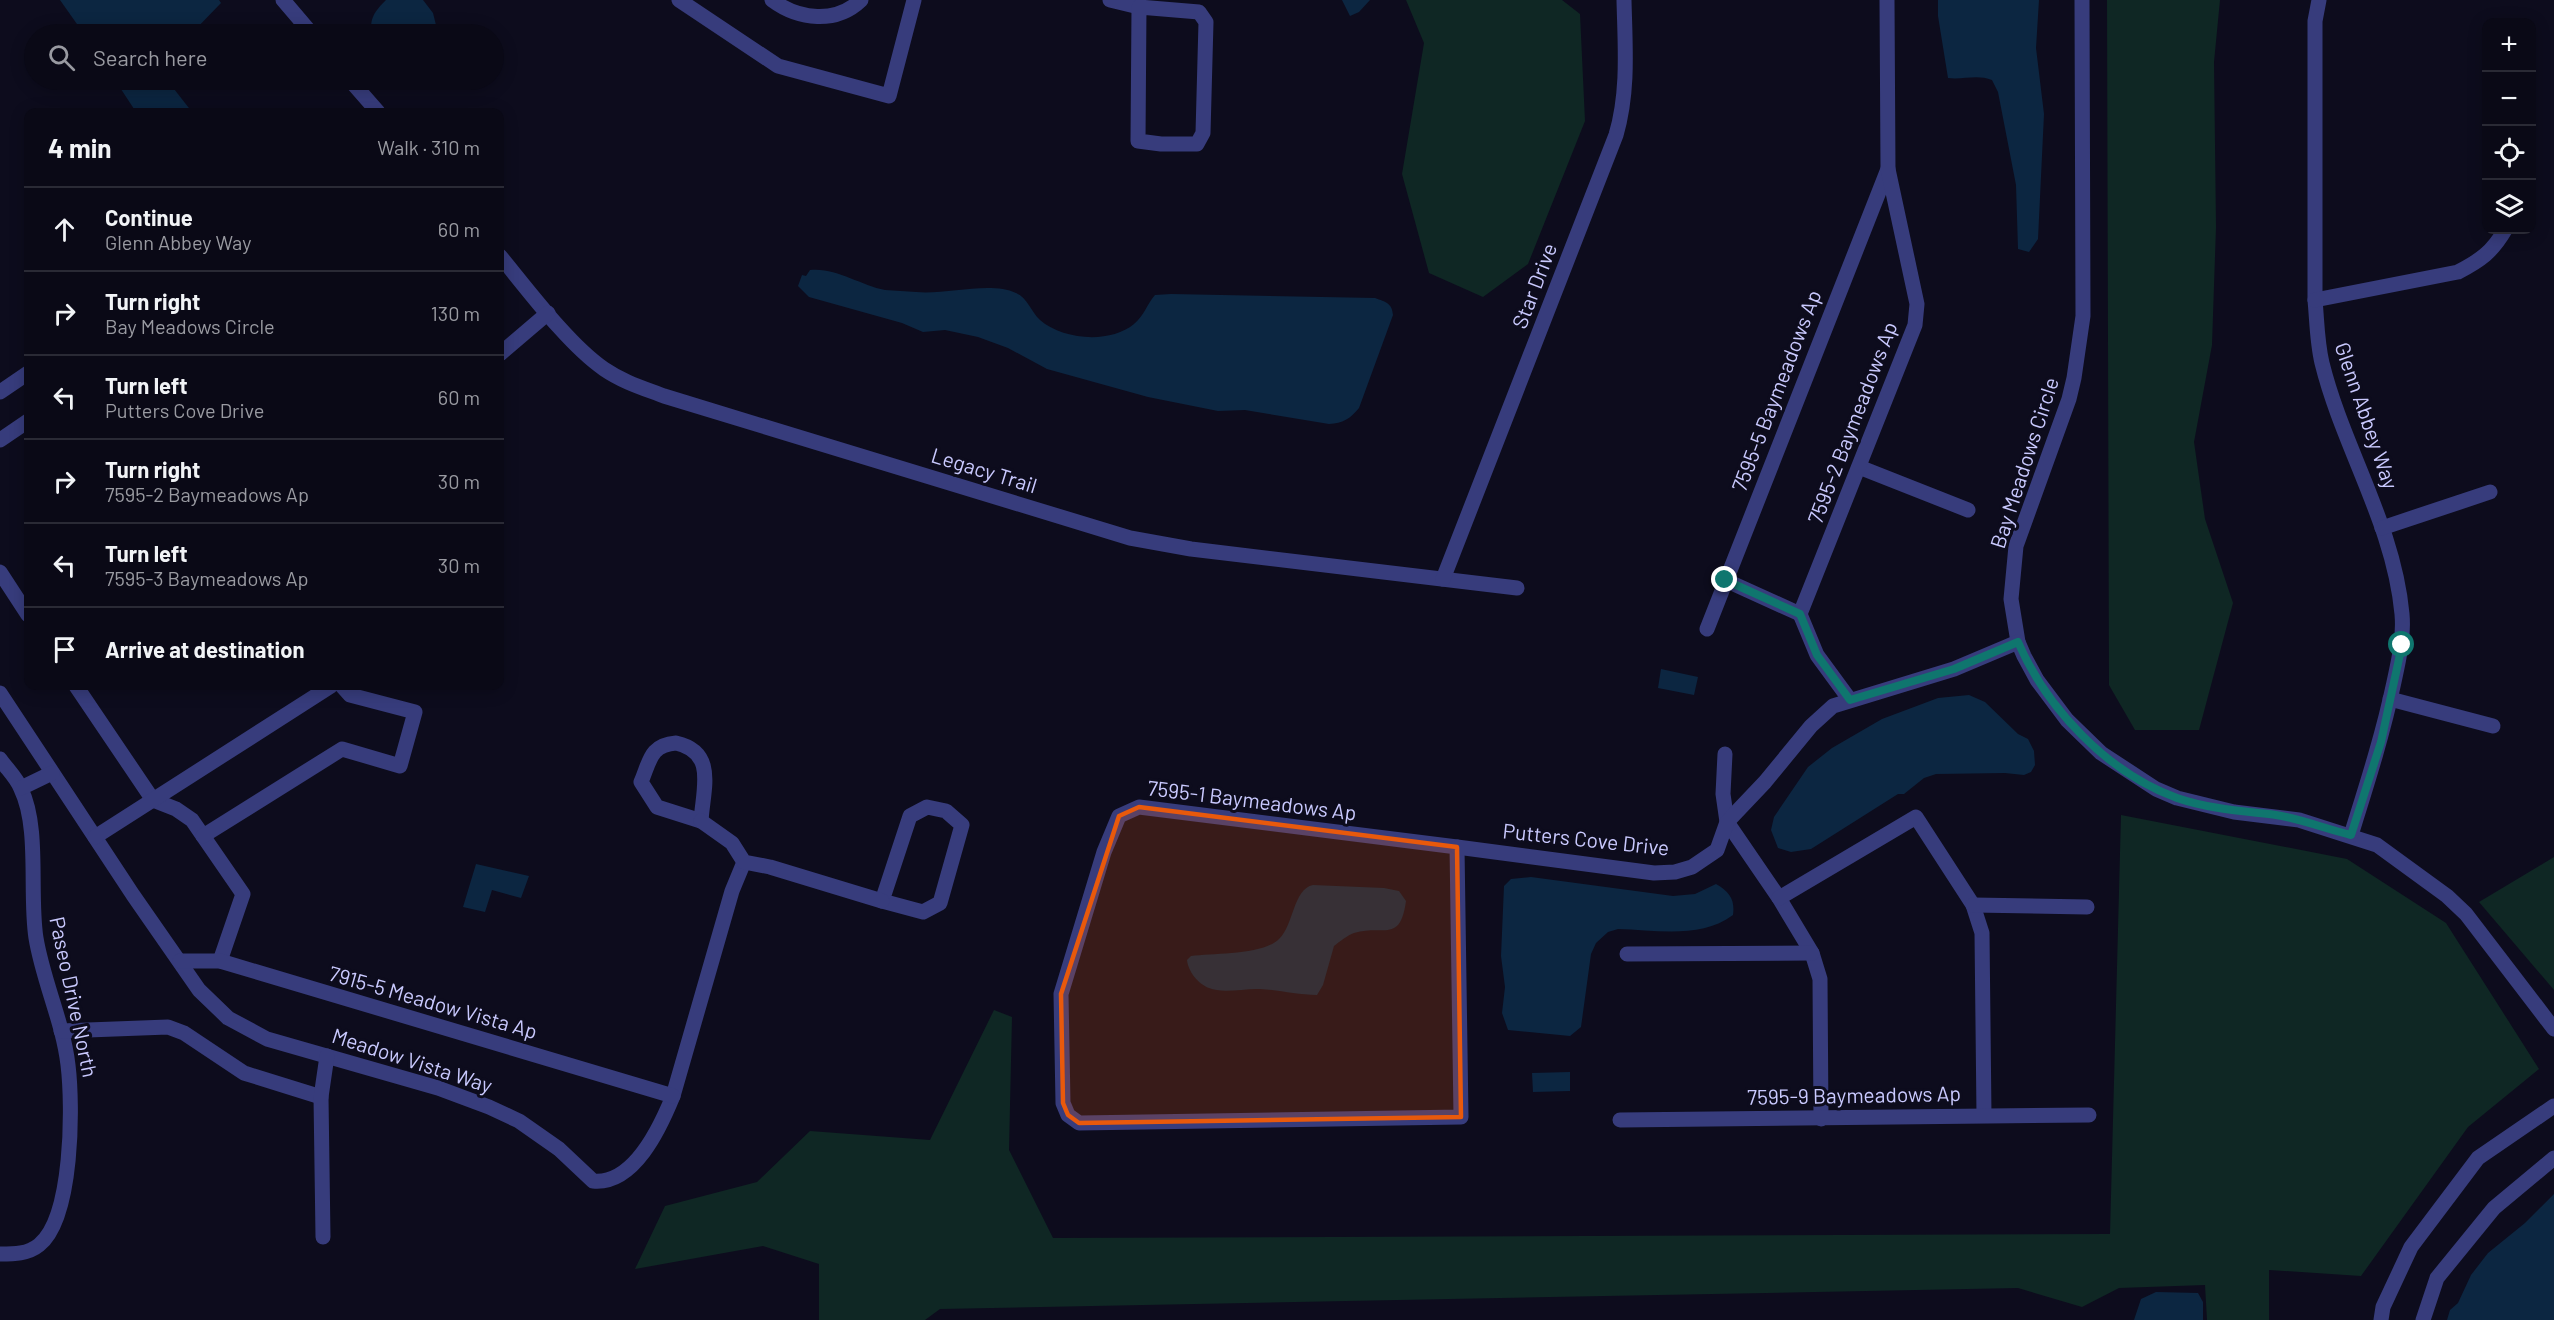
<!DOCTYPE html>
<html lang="en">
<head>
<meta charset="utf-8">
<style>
	:root { --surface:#0a0916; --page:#13121f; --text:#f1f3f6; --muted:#999aa1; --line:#2a2a35 }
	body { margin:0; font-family:Barlow,sans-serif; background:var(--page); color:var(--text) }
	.controls { position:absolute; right:18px; top:18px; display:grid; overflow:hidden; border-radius:12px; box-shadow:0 3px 15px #0003 }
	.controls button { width:54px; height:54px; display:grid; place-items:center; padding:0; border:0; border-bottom:2px solid var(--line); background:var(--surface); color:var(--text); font:30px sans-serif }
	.stop { position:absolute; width:18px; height:18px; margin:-14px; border:4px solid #0f766e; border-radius:50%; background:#fff }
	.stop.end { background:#0f766e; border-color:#fff; box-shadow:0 2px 6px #0008 }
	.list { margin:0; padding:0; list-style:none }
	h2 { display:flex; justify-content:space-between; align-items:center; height:78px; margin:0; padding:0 24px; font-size:26px }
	h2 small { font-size:20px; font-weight:400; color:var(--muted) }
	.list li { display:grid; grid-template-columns:39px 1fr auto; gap:18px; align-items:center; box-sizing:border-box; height:84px; padding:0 24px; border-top:2px solid var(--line) }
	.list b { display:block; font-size:22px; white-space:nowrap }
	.list p { margin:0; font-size:20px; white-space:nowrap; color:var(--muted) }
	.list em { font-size:20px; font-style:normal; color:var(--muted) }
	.icon { flex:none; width:33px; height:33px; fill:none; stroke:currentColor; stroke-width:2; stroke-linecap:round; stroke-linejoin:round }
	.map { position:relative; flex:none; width:2554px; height:1320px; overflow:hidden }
	.search { position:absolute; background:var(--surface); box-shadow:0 3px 15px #0003; left:24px; top:24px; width:480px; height:66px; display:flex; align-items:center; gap:15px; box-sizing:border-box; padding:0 21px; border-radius:33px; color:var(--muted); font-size:22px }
	.panel { position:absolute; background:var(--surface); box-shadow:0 3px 15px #0003; left:24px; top:108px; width:480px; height:582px; border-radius:12px }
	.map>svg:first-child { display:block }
	.green { fill:#0f2724 }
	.water { fill:#0c2641 }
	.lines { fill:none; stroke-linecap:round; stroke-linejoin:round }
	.minor { stroke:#373c7c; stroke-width:15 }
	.route { stroke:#0f766e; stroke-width:8 }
	.marked { fill:#e8590c; fill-opacity:0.2; stroke:#e8590c; stroke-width:4.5; stroke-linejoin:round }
	.labels { text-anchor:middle; stroke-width:6; stroke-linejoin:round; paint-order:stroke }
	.street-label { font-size:21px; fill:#c9c9fe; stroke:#0d0c1d }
</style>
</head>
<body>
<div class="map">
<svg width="2554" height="1320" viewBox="0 0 2554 1320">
	<rect width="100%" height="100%" fill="#0d0c1d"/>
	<g class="green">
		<path d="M 1406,0 L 1562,0 L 1580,14 L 1585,121 L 1528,264 L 1483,297 L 1429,273 L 1402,174 L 1424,43 Z"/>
		<path d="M 2107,0 L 2220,0 L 2214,62 L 2216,227 L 2212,345 L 2194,442 L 2205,519 L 2233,603 L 2199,730 L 2135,730 L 2109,685 Z"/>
		<path d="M 2121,815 L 2347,859 L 2446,923 L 2539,1069 L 2468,1127 L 2361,1276 L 2269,1270 L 2269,1320 L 2207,1320 L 2205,1285 L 2119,1288 L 2082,1307 L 2018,1288 L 940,1309 L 925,1320 L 819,1320 L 819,1264 L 763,1246 L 635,1269 L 665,1206 L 757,1182 L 810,1131 L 930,1140 L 994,1010 L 1012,1017 L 1009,1150 L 1053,1238 L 2110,1234 Z"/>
		<path d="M 2554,857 L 2554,990 L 2479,902 Z"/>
	</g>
	<g class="water">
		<path d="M 60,0 L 219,0 L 221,3 L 191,34 L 84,34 Z"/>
		<path d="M 386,0 L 423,0 L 433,13 L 436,25 L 430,34 L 374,34 C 366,21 377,9 386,0 Z"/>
		<path d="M 1342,0 L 1370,0 L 1359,12 L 1350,16 Z"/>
		<path d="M 1938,0 L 2039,0 L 2036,48 L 2044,114 L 2038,239 L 2029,252 L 2018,249 L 2016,185 L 1998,92 L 1992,80 C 1977,74 1963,80 1948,78 L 1938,16 Z"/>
		<path d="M 115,80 L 167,80 L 192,112 L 136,112 Z"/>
		<path d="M 810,270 C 835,267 860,285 885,290 C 895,291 906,291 916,292 C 946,295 990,281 1016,293 C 1028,298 1031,312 1040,320 C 1063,340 1110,344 1134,324 C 1144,316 1147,304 1155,295 L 1171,294 L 1375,298 C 1386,302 1392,303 1393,315 L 1359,408 C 1350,419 1343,423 1329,424 L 1245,410 L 1218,411 L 1148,397 L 1047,369 L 1008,348 L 978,337 L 945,330 L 923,332 L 902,323 L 809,297 L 798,286 L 802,275 L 806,276 Z"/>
		<path d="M 1661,669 L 1698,677 L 1694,695 L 1658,688 Z"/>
		<path d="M 1969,695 L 1985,702 L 2018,734 L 2028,739 L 2034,751 L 2035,765 L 2031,772 L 2024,775 L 2005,773 L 1936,774 L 1924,778 L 1904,794 L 1898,794 L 1811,849 L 1791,852 L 1778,848 L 1771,830 L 1774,817 L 1808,767 L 1832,748 L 1882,719 L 1938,698 Z"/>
		<path d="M 476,864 L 529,876 L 521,898 L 492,890 L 485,912 L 463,907 Z"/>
		<path d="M 1531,877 L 1673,896 L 1695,894 L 1716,884 C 1730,892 1735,900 1733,915 C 1701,939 1657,930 1618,929 L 1608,932 L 1596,943 L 1591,954 L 1581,1027 L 1570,1036 L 1508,1030 L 1502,1013 L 1505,987 L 1501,956 L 1504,886 L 1511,879 Z"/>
		<path d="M 1313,885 L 1384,888 L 1399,891 L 1406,901 C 1400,944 1384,924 1354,933 C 1348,935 1339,942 1334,946 L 1323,985 L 1317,995 C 1297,995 1279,990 1260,989 C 1245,988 1223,994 1209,988 C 1198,984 1188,971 1187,960 L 1191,956 C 1214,953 1263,955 1279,939 C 1294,925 1293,889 1313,885 Z"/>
		<path d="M 1570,1072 L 1570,1091 L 1533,1092 L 1532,1073 Z"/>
		<path d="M 2554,1194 L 2554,1320 L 2447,1320 L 2450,1310 L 2458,1303 L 2471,1275 L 2488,1253 L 2525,1223 Z"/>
		<path d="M 2156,1292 L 2198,1293 L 2203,1302 L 2203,1320 L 2134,1320 L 2141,1299 Z"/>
	</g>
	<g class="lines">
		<g class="minor">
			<path d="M 283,0 L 312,34"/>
			<path d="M 679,0 L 778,66 L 889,96 L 914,0"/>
			<path d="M 772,0 C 799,20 836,24 861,0"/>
			<path d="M 1110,0 L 1139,7"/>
			<path d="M 2082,0 L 2083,316 L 2074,378 L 2069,399 L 2016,546 L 2011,599 L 2018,642 L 2024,656 L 2037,680 L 2067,720 L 2101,753 L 2156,789 L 2177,798 L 2234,812 L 2299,820 L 2377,845 L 2447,896 L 2466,914 L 2554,1029"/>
			<path d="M 2319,0 L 2315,21 L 2315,300 C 2317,321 2317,342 2322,363 C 2343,448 2394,525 2402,614 C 2404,637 2399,659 2394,682 C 2383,734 2367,784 2351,835"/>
			<path d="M 1139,7 L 1199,12 L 1206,22 L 1203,133 L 1197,144 L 1161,144 L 1138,141 Z"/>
			<path d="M 350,80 L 378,112"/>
			<path d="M 500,256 C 528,290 569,345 604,369 C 623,382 643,388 664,396 L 1130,538 L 1191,549 L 1517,588"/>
			<path d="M 2315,300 L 2458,272 C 2481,260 2492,252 2505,230"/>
			<path d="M 500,354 L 548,313"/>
			<path d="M 0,392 L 28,373"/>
			<path d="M 0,440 L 28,421"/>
			<path d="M 1859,467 L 1968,510"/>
			<path d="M 2382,528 L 2490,492"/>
			<path d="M 0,572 L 28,615"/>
			<path d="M 1443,579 L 1616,135 C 1629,91 1625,45 1624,0"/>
			<path d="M 1725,580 L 1800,614"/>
			<path d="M 1707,629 L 1888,169"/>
			<path d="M 76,686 L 153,800 L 176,809 L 192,820 L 243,894 L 220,961"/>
			<path d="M 0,693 L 133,895 L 199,990 L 228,1018 L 267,1039 L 438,1088 L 489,1107 L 519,1121 L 559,1149 L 593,1181 C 634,1185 660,1128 673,1096 L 732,891 L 744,862"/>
			<path d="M 2390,699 L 2493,726"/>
			<path d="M 1850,700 L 1817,655 L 1800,614 L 1915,325 L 1917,304 L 1888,169 L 1887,0"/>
			<path d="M 676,743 C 717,752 703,789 701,821 L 657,807 L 641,782 C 650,761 650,745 676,743 Z"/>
			<path d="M 1725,754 L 1723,794 L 1727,822 L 1779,898 L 1812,953 L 1820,979 L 1821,1119"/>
			<path d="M 0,759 C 7,769 17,778 21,789 C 40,828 29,894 36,938 C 43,981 63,1022 68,1065 C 73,1106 73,1218 39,1245 C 28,1254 14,1254 0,1254"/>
			<path d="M 21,788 L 52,773"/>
			<path d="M 927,807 L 946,811 L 962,825 L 940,903 L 923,912 L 882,901 L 910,816 Z"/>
			<path d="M 1139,807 L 1457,847 L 1461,1117 L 1079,1123 L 1068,1115 L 1063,1103 L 1061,994 L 1104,852 L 1119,816 Z"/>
			<path d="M 701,821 L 732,843 L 744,862 L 770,867 L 882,901"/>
			<path d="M 203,836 L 342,749 L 400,766 L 415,712 L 350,695 L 342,686"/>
			<path d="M 95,837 L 331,686"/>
			<path d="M 1457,847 L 1654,873 L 1675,872 L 1692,867 L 1717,850 L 1727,822 L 1765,782 L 1811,726 L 1833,706 L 1954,669 L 2018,642"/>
			<path d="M 1779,898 L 1916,817 L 1973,905 L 1982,933 L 1984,1115"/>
			<path d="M 1973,905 L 2087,907"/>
			<path d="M 1627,954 L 1812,953"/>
			<path d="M 180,961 L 220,961 L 673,1096"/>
			<path d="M 61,1031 L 168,1027 L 184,1033 L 244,1073 L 321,1097"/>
			<path d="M 1620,1120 L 2089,1115"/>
			<path d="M 323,1237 L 321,1097 L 327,1056"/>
			<path d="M 2381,1320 L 2383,1307 L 2411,1247 L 2478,1158 L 2554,1106"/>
			<path d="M 2423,1320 L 2437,1278 L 2494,1208 L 2554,1158"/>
		</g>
	</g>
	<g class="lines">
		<path class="route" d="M 1725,580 L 1800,614 L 1817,655 L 1850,700 L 1954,669 L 2018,642 C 2047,709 2108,773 2177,798 C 2209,809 2242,811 2276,815 C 2301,819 2326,829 2351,835 L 2381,742 L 2402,645"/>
	</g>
	<path class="marked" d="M 1139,807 L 1457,847 L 1461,1117 L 1079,1123 L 1068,1115 L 1063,1103 L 1061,994 L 1119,816 Z"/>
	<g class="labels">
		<g class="street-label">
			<text transform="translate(1535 286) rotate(-69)" y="7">Star Drive</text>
			<text transform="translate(1777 391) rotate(-69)" y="7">7595-5 Baymeadows Ap</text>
			<text transform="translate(2366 416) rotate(71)" y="7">Glenn Abbey Way</text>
			<text transform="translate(1853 423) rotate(-69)" y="7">7595-2 Baymeadows Ap</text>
			<text transform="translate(2025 463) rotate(-72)" y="7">Bay Meadows Circle</text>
			<text transform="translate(984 471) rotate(17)" y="7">Legacy Trail</text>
			<text transform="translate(1252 801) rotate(7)" y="7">7595-1 Baymeadows Ap</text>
			<text transform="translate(1586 840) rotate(6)" y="7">Putters Cove Drive</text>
			<text transform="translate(73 997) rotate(78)" y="7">Paseo Drive North</text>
			<text transform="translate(433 1003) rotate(16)" y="7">7915-5 Meadow Vista Ap</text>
			<text transform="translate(412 1061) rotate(18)" y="7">Meadow Vista Way</text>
			<text transform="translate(1854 1096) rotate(-1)" y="7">7595-9 Baymeadows Ap</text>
		</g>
	</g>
</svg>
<div class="controls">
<button>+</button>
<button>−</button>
<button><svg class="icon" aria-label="locate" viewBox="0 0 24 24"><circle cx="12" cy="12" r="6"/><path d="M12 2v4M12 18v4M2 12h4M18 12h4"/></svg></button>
<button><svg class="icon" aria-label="layers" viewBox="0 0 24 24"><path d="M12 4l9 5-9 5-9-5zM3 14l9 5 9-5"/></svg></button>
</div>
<div class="stop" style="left:2402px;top:645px"></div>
<div class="stop end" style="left:1725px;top:580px"></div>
<div class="search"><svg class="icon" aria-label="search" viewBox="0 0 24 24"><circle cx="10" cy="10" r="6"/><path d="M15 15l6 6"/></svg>Search here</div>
<section class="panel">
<h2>4 min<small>Walk · 310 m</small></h2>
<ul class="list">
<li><svg class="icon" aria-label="ahead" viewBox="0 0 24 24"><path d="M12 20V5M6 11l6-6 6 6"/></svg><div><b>Continue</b><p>Glenn Abbey Way</p></div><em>60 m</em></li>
<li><svg class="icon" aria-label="right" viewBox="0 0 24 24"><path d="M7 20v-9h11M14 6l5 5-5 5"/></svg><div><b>Turn right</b><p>Bay Meadows Circle</p></div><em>130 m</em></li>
<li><svg class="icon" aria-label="left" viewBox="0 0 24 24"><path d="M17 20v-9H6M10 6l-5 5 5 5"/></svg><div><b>Turn left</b><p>Putters Cove Drive</p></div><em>60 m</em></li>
<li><svg class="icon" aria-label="right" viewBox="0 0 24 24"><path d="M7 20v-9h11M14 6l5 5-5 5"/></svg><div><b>Turn right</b><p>7595-2 Baymeadows Ap</p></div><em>30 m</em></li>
<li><svg class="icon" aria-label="left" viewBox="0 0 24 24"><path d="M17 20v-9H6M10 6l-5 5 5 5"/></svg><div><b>Turn left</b><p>7595-3 Baymeadows Ap</p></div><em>30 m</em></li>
<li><svg class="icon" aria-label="arrive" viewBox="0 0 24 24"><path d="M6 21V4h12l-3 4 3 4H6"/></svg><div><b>Arrive at destination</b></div></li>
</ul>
</section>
</div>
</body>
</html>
